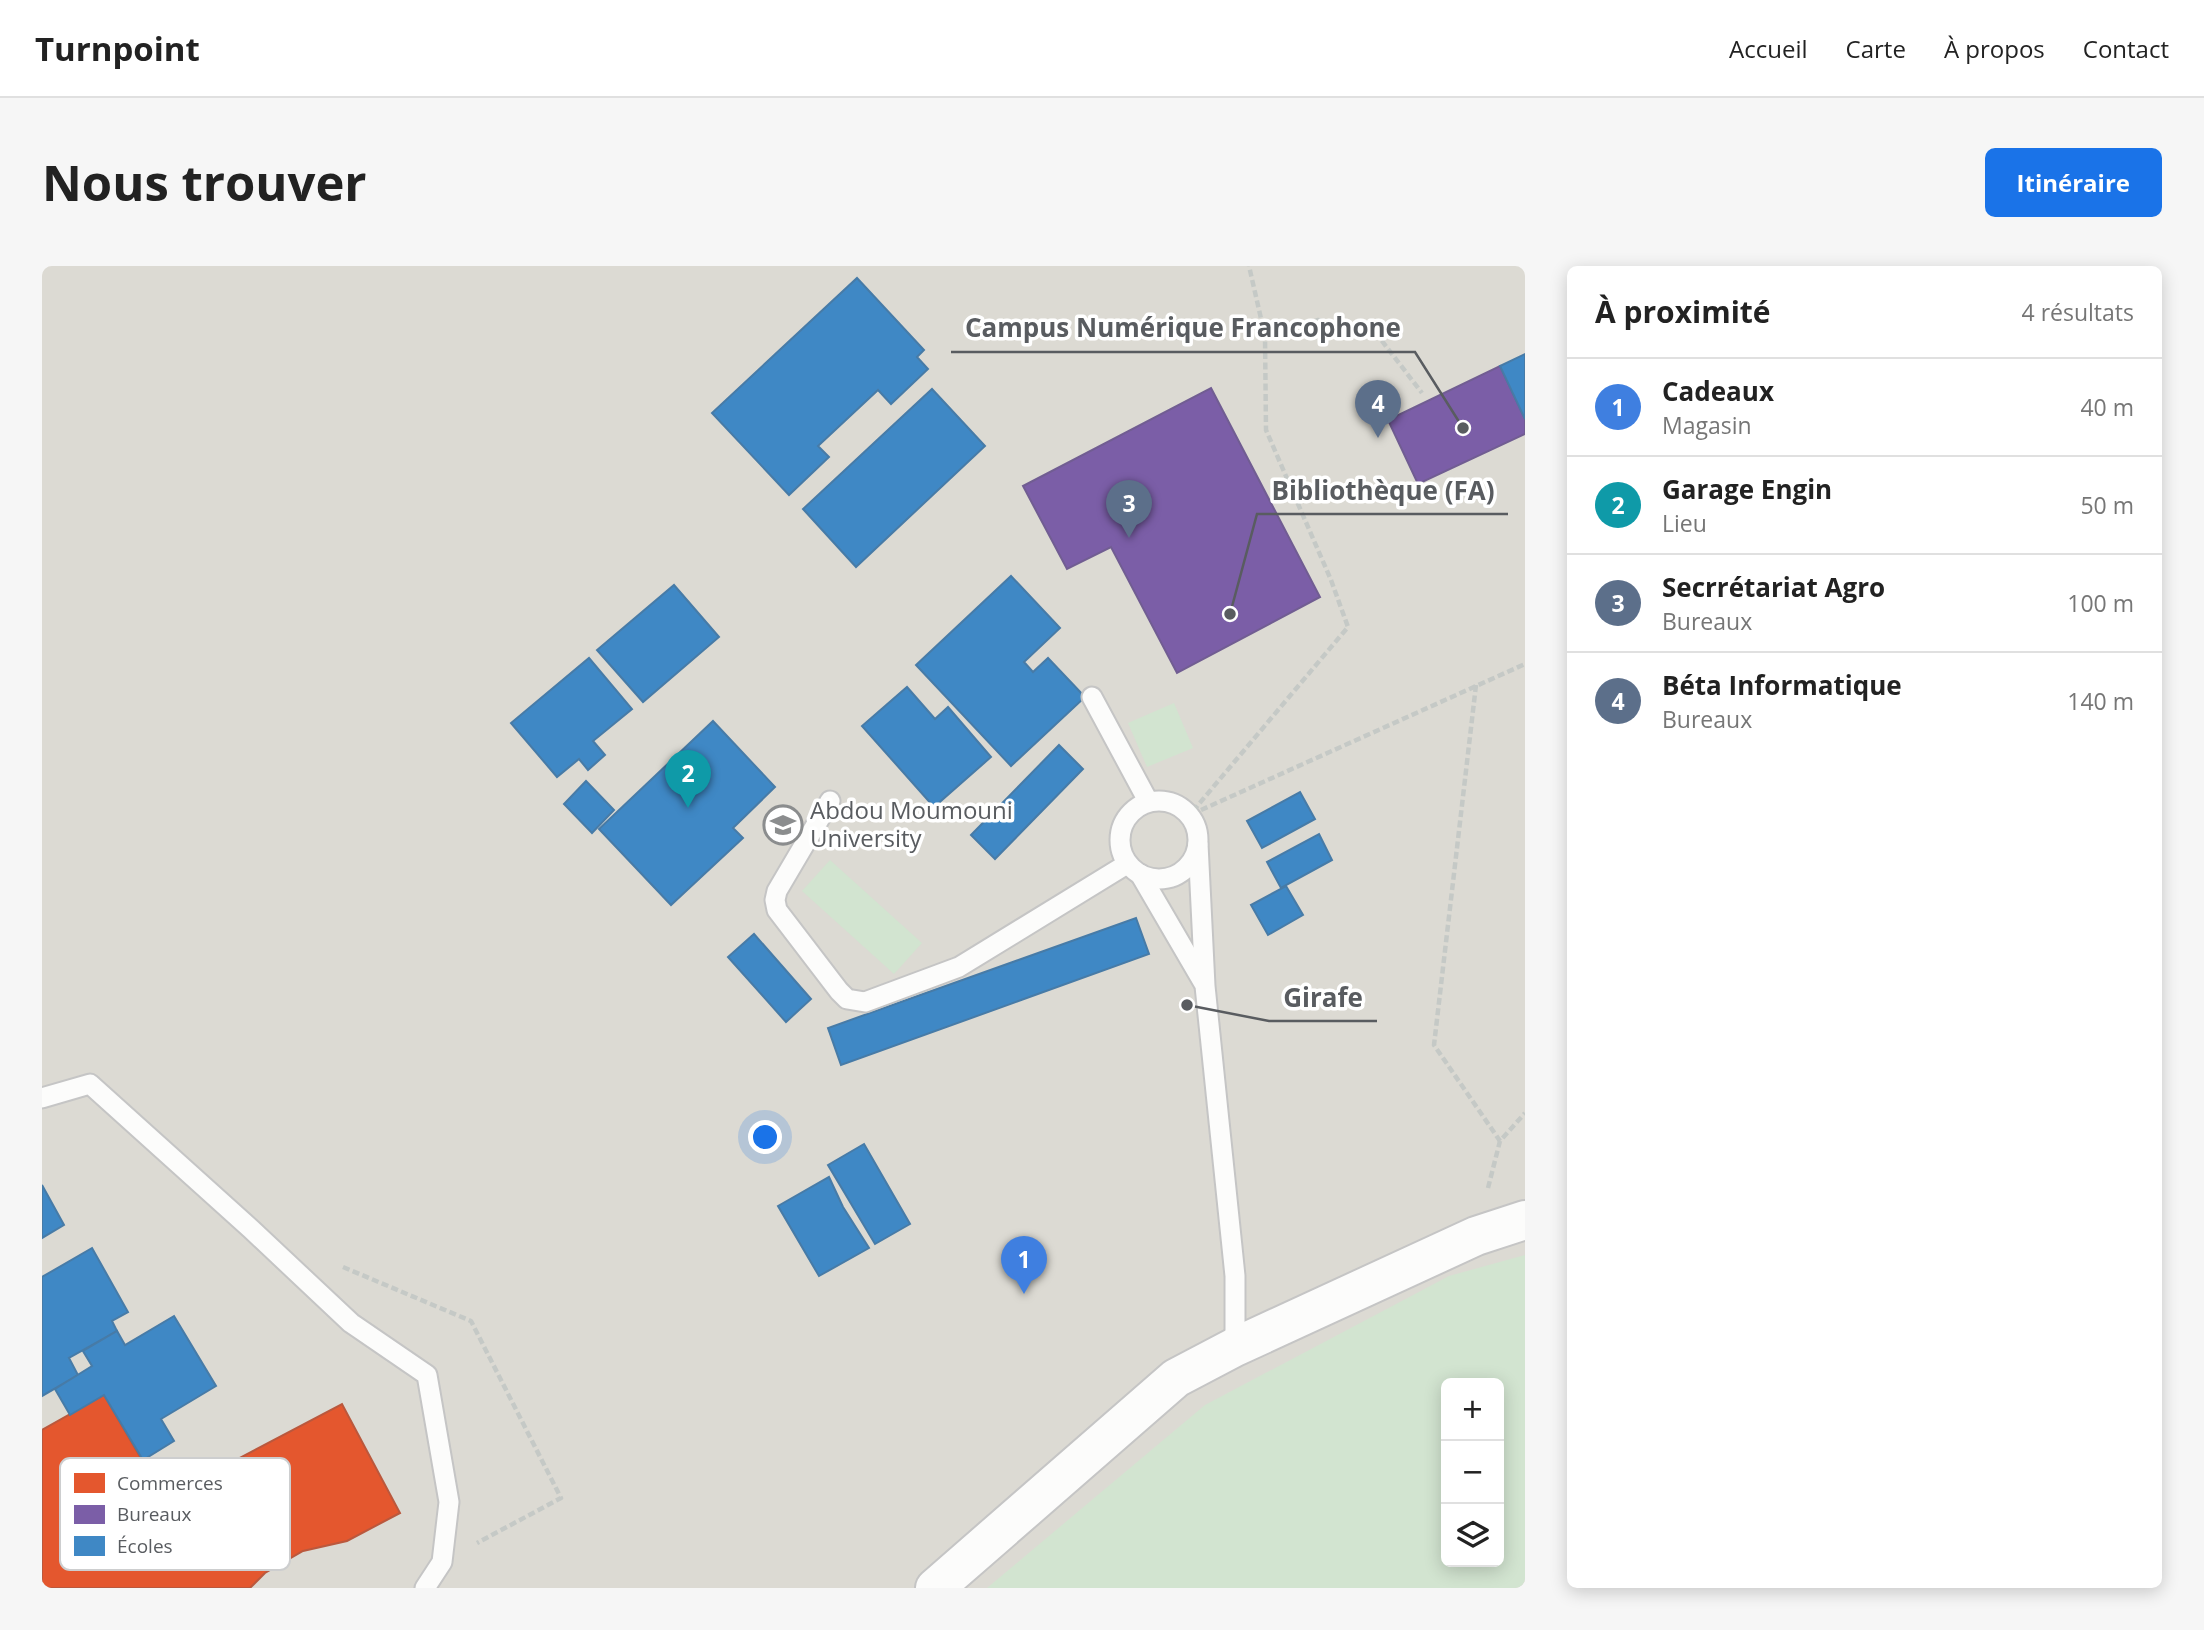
<!DOCTYPE html>
<html lang="fr">
<head>
<meta charset="utf-8">
<style>
	:root { --surface:#fff; --page:#f6f6f6; --text:#222; --muted:#767676; --line:#e0e0e0; --accent:#1a73e8 }
	body { margin:0; font-family:"Open Sans",sans-serif; background:var(--page); color:var(--text) }
	.controls { position:absolute; right:21px; bottom:21px; display:grid; overflow:hidden; border-radius:10px; box-shadow:0 4px 18px #0003 }
	.controls button { width:63px; height:63px; display:grid; place-items:center; padding:0; border:0; border-bottom:2px solid var(--line); background:var(--surface); color:var(--text); font:35px sans-serif }
	.you { position:absolute; left:724px; top:872px; width:24px; height:24px; margin:-18px; border:5px solid #fff; border-radius:50%; background:#1a73e8; box-shadow:0 0 0 10px #1a73e833 }
	.badge { display:grid; place-items:center; width:46px; height:46px; border-radius:50%; background:var(--accent); color:#fff; font-size:23px; font-weight:700 }
	.pin { position:absolute; translate:-50% -58px; filter:drop-shadow(0 2px 4px #0008) }
	.pin::after { content:''; position:absolute; top:37px; width:24px; height:21px; background:inherit; clip-path:polygon(0 0,100% 0,50% 100%) }
	.list { margin:0; padding:0; list-style:none }
	h2 { display:flex; justify-content:space-between; align-items:center; height:91px; margin:0; padding:0 28px; font-size:30px }
	h2 small { font-size:23px; font-weight:400; color:var(--muted) }
	.list li { display:grid; grid-template-columns:46px 1fr auto; gap:21px; align-items:center; box-sizing:border-box; height:98px; padding:0 28px; border-top:2px solid var(--line) }
	.list b { display:block; font-size:26px; white-space:nowrap }
	.list p { margin:0; font-size:23px; white-space:nowrap; color:var(--muted) }
	.list em { font-size:23px; font-style:normal; color:var(--muted) }
	.icon { flex:none; width:38px; height:38px; fill:none; stroke:currentColor; stroke-width:2; stroke-linecap:round; stroke-linejoin:round }
	.map { position:relative; flex:none; width:1483px; height:1322px; overflow:hidden; border-radius:10px }
	header { display:flex; align-items:center; gap:42px; box-sizing:border-box; height:98px; padding:0 35px; background:var(--surface); border-bottom:2px solid var(--line) }
	header strong { font-size:33px }
	nav { display:flex; gap:38px; margin-inline-start:auto; font-size:24px }
	.intro { display:flex; align-items:center; justify-content:space-between; box-sizing:border-box; height:168px; padding:0 42px }
	h1 { margin:0; font-size:49px }
	.button { padding:18px 32px; border-radius:10px; background:var(--accent); color:#fff; font-size:24px; font-weight:700 }
	main { display:flex; gap:42px; padding:0 42px }
	aside { flex:1; background:var(--surface); border-radius:10px; box-shadow:0 4px 18px #0003 }
	.map>svg:first-child { display:block }
	.education { fill:#dcdad3; fill-rule:evenodd }
	.green { fill:#d2e4d0; fill-rule:evenodd }
	.shops { fill:#e4572e; stroke:#ba583d; stroke-width:2 }
	.offices { fill:#7b5ea7; stroke:#715d92; stroke-width:2 }
	.schools { fill:#3f88c5; stroke:#477ba7; stroke-width:2 }
	.lines { fill:none; stroke-linecap:round; stroke-linejoin:round }
	.lane-casing { stroke:#c5c5c5; stroke-width:23 }
	.secondary-casing { stroke:#c5c5c5; stroke-width:42 }
	.path { stroke:#c5c9c6; stroke-width:4.5; stroke-dasharray:7 3.5; stroke-linecap:butt }
	.lane { stroke:#fcfcfb; stroke-width:19 }
	.secondary { stroke:#fcfcfb; stroke-width:38 }
	.labels { text-anchor:middle; stroke-width:7; stroke-linejoin:round; paint-order:stroke }
	.poi-label { font-size:24px; fill:#595c60; stroke:#fff; text-anchor:start }
	.key { fill:#fff; stroke:#cdcecf; stroke-width:2 }
	.key-label { font-size:19px; fill:#595c60 }
	.leader { fill:none; stroke:#595c60; stroke-width:2.5 }
	.callout-dot { fill:#595c60; stroke:#fff; stroke-width:2.5 }
	.callout-label { font-size:26px; text-anchor:middle; font-weight:bold; fill:#595c60; stroke:#fff; stroke-width:7; stroke-linejoin:round; paint-order:stroke }
</style>
</head>
<body>
<header>
<strong>Turnpoint</strong>
<nav><a>Accueil</a><a>Carte</a><a>À propos</a><a>Contact</a></nav>
</header>
<div class="intro"><h1>Nous trouver</h1><a class="button">Itinéraire</a></div>
<main>
<div class="map">
<svg width="1483" height="1322" viewBox="0 0 1483 1322">
	<rect width="100%" height="100%" fill="#e9e8e3"/>
	<path class="education" d="M 0,0 L 1483,0 L 1483,1322 L 0,1322 ZM 1404,1117 L 1457,1117 L 1457,1296 L 1404,1296 Z"/>
	<g class="green">
		<path d="M 1132,437 L 1151,482 L 1105,501 L 1086,457 Z"/>
		<path d="M 788,594 L 880,677 L 852,708 L 760,625 Z"/>
		<path d="M 1483,989 L 1483,1322 L 945,1322 L 1163,1139 L 1407,1010 ZM 1404,1117 L 1457,1117 L 1457,1296 L 1404,1296 Z"/>
	</g>
	<path class="shops" d="M 62,1129 L 122,1232 L 300,1138 L 358,1247 L 305,1275 L 261,1285 L 223,1307 L 208,1322 L 0,1322 L 0,1164 Z"/>
	<g class="offices">
		<path d="M 1458,100 L 1483,153 L 1483,168 L 1376,218 L 1346,154 Z"/>
		<path d="M 1169,122 L 1278,331 L 1135,407 L 1069,281 L 1025,303 L 981,220 Z"/>
	</g>
	<g class="schools">
		<path d="M 815,12 L 882,84 L 875,91 L 886,103 L 849,138 L 836,124 L 776,180 L 787,191 L 747,229 L 670,147 Z"/>
		<path d="M 1483,88 L 1483,153 L 1458,100 Z"/>
		<path d="M 890,123 L 943,180 L 814,301 L 761,243 Z"/>
		<path d="M 969,310 L 1018,362 L 982,396 L 991,406 L 1006,392 L 1043,431 L 969,500 L 874,399 Z"/>
		<path d="M 632,319 L 677,371 L 601,436 L 555,384 Z"/>
		<path d="M 547,392 L 590,443 L 551,475 L 563,489 L 546,504 L 537,493 L 515,511 L 469,457 Z"/>
		<path d="M 865,421 L 893,453 L 906,441 L 949,491 L 892,541 L 820,460 Z"/>
		<path d="M 671,455 L 733,521 L 691,562 L 701,572 L 629,639 L 557,563 Z"/>
		<path d="M 1017,479 L 1041,503 L 953,593 L 929,569 Z"/>
		<path d="M 544,515 L 572,544 L 550,567 L 522,538 Z"/>
		<path d="M 1258,526 L 1273,553 L 1220,582 L 1205,555 Z"/>
		<path d="M 1277,568 L 1290,594 L 1239,622 L 1225,596 Z"/>
		<path d="M 1244,620 L 1261,649 L 1226,669 L 1209,639 Z"/>
		<path d="M 1094,652 L 1107,688 L 799,799 L 786,762 Z"/>
		<path d="M 712,668 L 769,733 L 744,756 L 686,691 Z"/>
		<path d="M 822,878 L 868,958 L 833,978 L 786,899 Z"/>
		<path d="M 787,911 L 801,941 L 827,982 L 777,1010 L 736,940 Z"/>
		<path d="M 0,919 L 22,959 L 0,972 Z"/>
		<path d="M 50,982 L 86,1046 L 70,1055 L 75,1065 L 27,1092 L 36,1109 L 0,1130 L 0,1011 Z"/>
		<path d="M 132,1050 L 174,1120 L 119,1153 L 132,1175 L 101,1194 L 62,1129 L 28,1149 L 13,1123 L 50,1100 L 41,1085 L 75,1065 L 83,1079 Z"/>
	</g>
	<g class="lines">
		<g class="lane-casing">
			<g id="lane">
				<path d="M 1050,431 L 1106,535"/>
				<circle cx="1117" cy="574" r="39"/>
				<path d="M 788,535 L 735,625 L 733,634 L 735,644 L 797,725 L 805,733 L 823,736 L 917,701 L 1085,598"/>
				<path d="M 1156,578 L 1163,720 L 1193,1010 L 1193,1081"/>
				<path d="M 1098,608 L 1161,716"/>
				<path d="M 0,832 L 48,818 L 209,963 L 309,1057 L 385,1109 L 407,1236 L 400,1296 L 383,1322"/>
			</g>
		</g>
		<g class="secondary-casing">
			<path id="secondary" d="M 893,1322 L 1134,1112 L 1193,1081 L 1434,970 L 1483,954"/>
		</g>
		<g class="path">
			<path d="M 1223,70 L 1276,54 L 1330,62 L 1380,127"/>
			<path d="M 1434,419 L 1392,779 L 1458,875"/>
			<path d="M 1159,544 L 1483,398"/>
			<path d="M 1151,545 L 1306,361 L 1289,314 L 1224,164 L 1223,70 L 1207,0"/>
			<path d="M 1446,922 L 1458,875 L 1483,847"/>
			<path d="M 301,1001 L 429,1055 L 519,1232 L 435,1277"/>
		</g>
		<use href="#lane" class="lane"/>
		<use href="#secondary" class="secondary"/>
	</g>
	<defs>
		<g id="university-ring" transform="scale(2.0125)"><circle r="9.5" fill="#fff" stroke="#8b8d8e" stroke-width="1.5"/><path d="M0-5L7-2L0 1L-7-2ZM-4 1L0 2.5L4 1V4Q0 6-4 4Z" fill="#8b8d8e"/></g>
	</defs>
	<g fill-rule="evenodd">
		<use href="#university-ring" x="741" y="559"/>
	</g>
	<g class="labels">
		<g class="poi-label">
			<text x="768" y="553">Abdou Moumouni<tspan x="768" dy="28">University</tspan></text>
		</g>
	</g>
	<rect x="18" y="1192" width="230" height="112" rx="10" class="key"/>
	<rect x="32" y="1207" width="31" height="20" fill="#e4572e"/>
	<rect x="32" y="1239" width="31" height="19" fill="#7b5ea7"/>
	<rect x="32" y="1270" width="31" height="20" fill="#3f88c5"/>
	<g class="key-label">
		<text x="75" y="1224">Commerces</text>
		<text x="75" y="1255">Bureaux</text>
		<text x="75" y="1287">Écoles</text>
	</g>
	<path class="leader" d="M1421 162L1373 86H909M1188 348L1215 248H1466M1145 739L1227 755H1335"/>
	<g class="callout-dot">
		<circle cx="1421" cy="162" r="7"/>
		<circle cx="1188" cy="348" r="7"/>
		<circle cx="1145" cy="739" r="7"/>
	</g>
	<g class="callout-label">
		<text x="1141" y="71">Campus Numérique Francophone</text>
		<text x="1341" y="234">Bibliothèque (FA)</text>
		<text x="1281" y="741">Girafe</text>
	</g>
</svg>
<div class="controls">
<button>+</button>
<button>−</button>
<button><svg class="icon" aria-label="layers" viewBox="0 0 24 24"><path d="M12 4l9 5-9 5-9-5zM3 14l9 5 9-5"/></svg></button>
</div>
<div class="you"></div>
<div class="pin badge" style="left:982px;top:1028px;background:#3f7fe0">1</div>
<div class="pin badge" style="left:646px;top:542px;background:#0f9aa8">2</div>
<div class="pin badge" style="left:1087px;top:272px;background:#5c6f8a">3</div>
<div class="pin badge" style="left:1336px;top:172px;background:#5c6f8a">4</div>
</div>
<aside>
<h2>À proximité<small>4 résultats</small></h2>
<ul class="list">
<li><span class="badge" style="background:#3f7fe0">1</span><div><b>Cadeaux</b><p>Magasin</p></div><em>40 m</em></li>
<li><span class="badge" style="background:#0f9aa8">2</span><div><b>Garage Engin</b><p>Lieu</p></div><em>50 m</em></li>
<li><span class="badge" style="background:#5c6f8a">3</span><div><b>Secrrétariat Agro</b><p>Bureaux</p></div><em>100 m</em></li>
<li><span class="badge" style="background:#5c6f8a">4</span><div><b>Béta Informatique</b><p>Bureaux</p></div><em>140 m</em></li>
</ul>
</aside>
</main>
</body>
</html>
